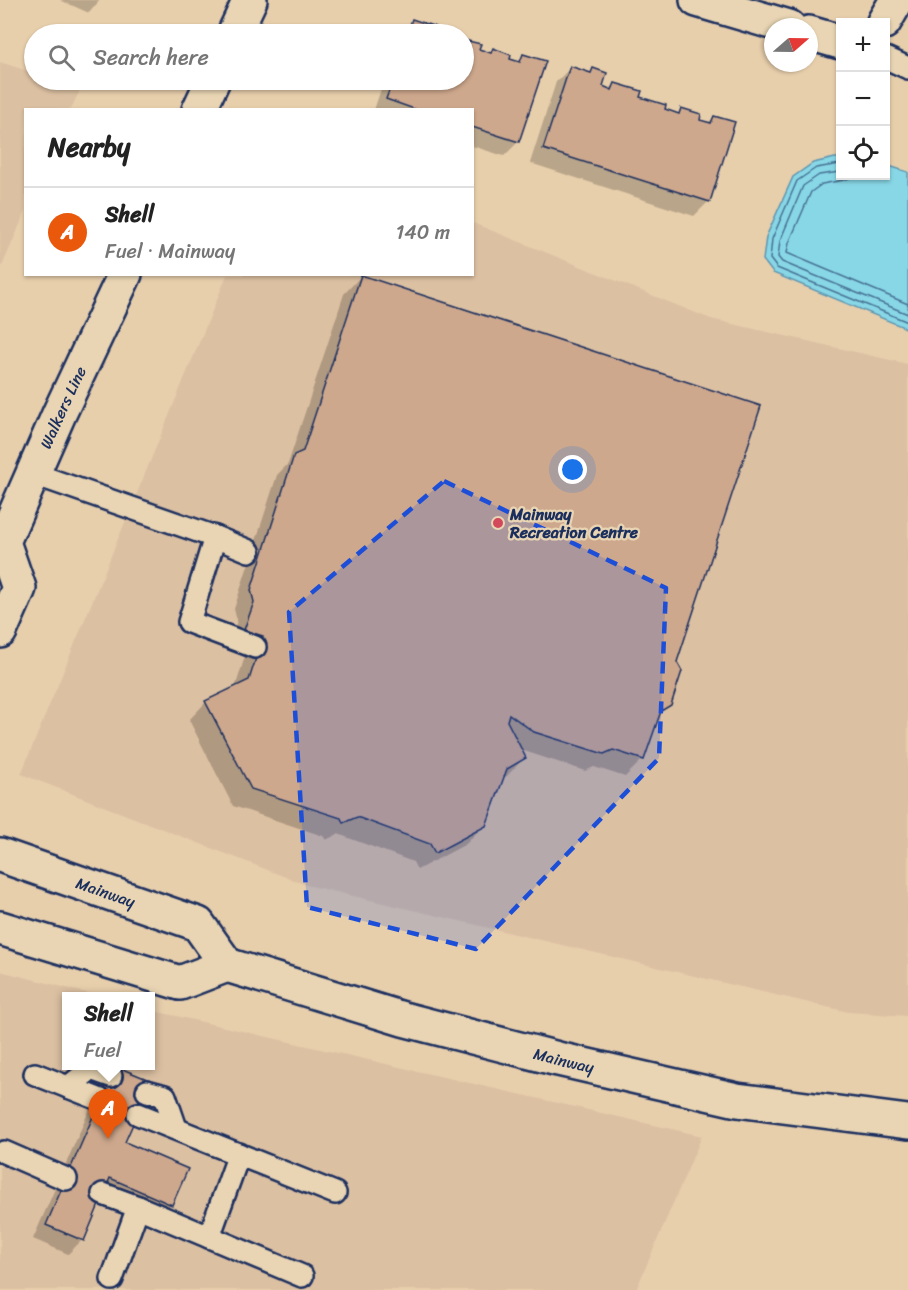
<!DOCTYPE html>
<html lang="en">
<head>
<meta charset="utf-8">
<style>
	:root { --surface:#fff; --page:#f2f2f2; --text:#222; --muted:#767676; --line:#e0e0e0; --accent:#ea580c }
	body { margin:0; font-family:Sriracha,sans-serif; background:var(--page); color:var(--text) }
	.controls { position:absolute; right:18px; top:18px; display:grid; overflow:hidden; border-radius:0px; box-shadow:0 2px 4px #0004 }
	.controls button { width:54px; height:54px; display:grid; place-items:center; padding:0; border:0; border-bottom:2px solid var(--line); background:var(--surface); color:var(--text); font:30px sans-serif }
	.compass { position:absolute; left:764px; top:18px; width:54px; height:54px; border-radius:50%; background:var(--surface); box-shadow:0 2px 4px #0004; rotate:70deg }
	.you { position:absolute; left:573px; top:470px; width:21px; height:21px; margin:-15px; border:4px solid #fff; border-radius:50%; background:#1a73e8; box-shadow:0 0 0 9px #1a73e833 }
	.badge { display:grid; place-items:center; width:39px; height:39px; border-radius:50%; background:var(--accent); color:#fff; font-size:20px; font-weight:700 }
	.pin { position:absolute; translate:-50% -50px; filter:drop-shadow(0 2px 3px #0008) }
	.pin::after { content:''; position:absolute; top:32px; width:21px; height:18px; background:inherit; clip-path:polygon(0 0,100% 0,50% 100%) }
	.popup { position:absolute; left:62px; top:992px; width:93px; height:78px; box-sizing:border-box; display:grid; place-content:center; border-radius:0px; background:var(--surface); filter:drop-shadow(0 2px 4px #0005); font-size:20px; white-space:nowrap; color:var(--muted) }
	.popup b { font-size:22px; color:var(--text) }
	.popup::after { content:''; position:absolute; left:50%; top:100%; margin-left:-12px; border:12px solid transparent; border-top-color:var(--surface) }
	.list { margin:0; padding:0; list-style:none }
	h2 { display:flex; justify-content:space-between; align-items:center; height:78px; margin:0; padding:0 24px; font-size:26px }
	h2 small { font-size:20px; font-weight:400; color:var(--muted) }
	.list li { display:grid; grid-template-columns:39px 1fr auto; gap:18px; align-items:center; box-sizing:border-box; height:90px; padding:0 24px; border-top:2px solid var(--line) }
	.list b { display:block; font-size:22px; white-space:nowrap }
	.list p { margin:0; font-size:20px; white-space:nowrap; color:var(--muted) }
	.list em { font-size:20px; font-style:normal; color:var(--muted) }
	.icon { flex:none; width:33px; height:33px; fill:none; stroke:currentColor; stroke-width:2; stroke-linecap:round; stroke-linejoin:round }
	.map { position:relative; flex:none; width:908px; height:1290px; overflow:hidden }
	.search { position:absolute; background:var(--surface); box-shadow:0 2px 4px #0004; left:24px; top:24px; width:450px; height:66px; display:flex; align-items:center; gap:15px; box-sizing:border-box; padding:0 21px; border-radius:33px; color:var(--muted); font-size:22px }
	.panel { position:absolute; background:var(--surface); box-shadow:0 2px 4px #0004; left:24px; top:108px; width:450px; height:168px; border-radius:0px }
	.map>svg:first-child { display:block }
	.built { fill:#dcc0a2 }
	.water { fill:#88d7e6; stroke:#5c94b0; stroke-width:1.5 }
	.shadow { fill:#0003 }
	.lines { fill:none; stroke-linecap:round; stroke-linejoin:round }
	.shore { stroke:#477294; stroke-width:1.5 }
	.building { fill:#cea88d; stroke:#1b2f5e; stroke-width:1.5 }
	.lane-casing { stroke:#1b2f5e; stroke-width:26 }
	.street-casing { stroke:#1b2f5e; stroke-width:38 }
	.secondary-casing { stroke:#1b2f5e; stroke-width:38 }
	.lane { stroke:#e9d5b3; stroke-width:21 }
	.street { stroke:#e9d5b3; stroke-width:33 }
	.secondary { stroke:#e9d5b3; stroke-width:33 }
	.marked { fill:#1d4ed8; fill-opacity:0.2; stroke:#1d4ed8; stroke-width:4.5; stroke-dasharray:12 8; stroke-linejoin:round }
	.poi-dot { fill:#d1495b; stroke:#e9d5b3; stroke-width:2 }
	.labels { text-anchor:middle; stroke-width:4.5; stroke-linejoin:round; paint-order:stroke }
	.street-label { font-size:16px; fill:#1b2f5e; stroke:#e9d5b3 }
	.poi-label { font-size:16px; font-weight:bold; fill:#1b2f5e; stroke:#e9d5b3; text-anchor:start }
</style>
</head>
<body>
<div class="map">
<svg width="908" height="1290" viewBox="0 0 908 1290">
	<rect width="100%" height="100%" fill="#e8cfac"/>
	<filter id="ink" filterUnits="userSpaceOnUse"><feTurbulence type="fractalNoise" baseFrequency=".0167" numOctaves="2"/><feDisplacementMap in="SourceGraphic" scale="12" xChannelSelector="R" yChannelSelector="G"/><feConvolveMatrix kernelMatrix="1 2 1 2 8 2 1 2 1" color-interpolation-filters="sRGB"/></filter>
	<g filter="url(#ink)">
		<g class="built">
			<path d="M 0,62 L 34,73 L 34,80 L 54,80 L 81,88 L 71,109 L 26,110 L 25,213 L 0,271 Z"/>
			<path d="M 473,223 L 711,319 L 908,364 L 908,1016 L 848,1012 L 306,885 L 21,774 L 227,275 L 472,274 Z"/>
			<path d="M 0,971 L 99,996 L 66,996 L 66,1066 L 150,1066 L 150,1010 L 702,1136 L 636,1290 L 0,1290 Z"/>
		</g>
		<path class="water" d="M 835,158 L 840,158 L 840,176 L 886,176 L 886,165 L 908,172 L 908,329 L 773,273 L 763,260 L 766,237 L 793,177 L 813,163 Z"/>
		<g class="shadow">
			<path d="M 60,0 L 100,0 L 89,13 Z"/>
			<path d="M 413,21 L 434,28 L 432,34 L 399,34 Z"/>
			<path d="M 464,42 L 479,45 L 478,50 L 489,54 L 493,50 L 517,63 L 524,56 L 518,142 L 504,156 L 472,146 L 472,110 L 374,110 L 384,80 L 464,80 Z"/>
			<path d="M 570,68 L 589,74 L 593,70 L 601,87 L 609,90 L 615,84 L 663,110 L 677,114 L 682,110 L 698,121 L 707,124 L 714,117 L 733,123 L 708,202 L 694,216 L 530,163 L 556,82 Z"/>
			<path d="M 361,276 L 675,662 L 669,704 L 658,716 L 643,759 L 625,777 L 594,767 L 585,771 L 521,750 L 524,758 L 507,776 L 502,778 L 484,825 L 466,844 L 417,870 L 413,862 L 338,834 L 326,840 L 323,836 L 233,806 L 189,720 L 206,702 L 235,688 L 246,653 L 228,647 L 237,621 L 234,609 L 277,475 L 288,464 L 344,294 Z"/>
			<path d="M 116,1067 L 123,1143 L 171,1204 L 157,1218 L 102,1194 L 82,1240 L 68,1254 L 33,1239 L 102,1081 Z"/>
		</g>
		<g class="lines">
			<g class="shore">
				<path d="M 840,164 L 816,168 L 797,181 L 772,239 L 770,259 L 777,268 L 908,322"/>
				<path d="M 840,172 L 819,175 L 803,186 L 780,241 L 778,257 L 782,262 L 908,314"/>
				<path d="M 854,176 L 844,180 L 822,184 L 811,192 L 789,243 L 787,253 L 908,304"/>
			</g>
		</g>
		<g class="building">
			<path d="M 412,19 L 436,27 L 434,34 L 407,34 Z"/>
			<path d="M 464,40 L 481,44 L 479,49 L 491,53 L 493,48 L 511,55 L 510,59 L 520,62 L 523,54 L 546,61 L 519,142 L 472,127 L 472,110 L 417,110 L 386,99 L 393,80 L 464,80 Z"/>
			<path d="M 570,66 L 591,73 L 593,68 L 607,73 L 603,86 L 612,90 L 615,83 L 642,91 L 640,97 L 666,105 L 665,109 L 679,114 L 681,108 L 701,114 L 700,120 L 711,123 L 714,116 L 735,122 L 710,202 L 543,149 Z"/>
			<path d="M 361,275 L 761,406 L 677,662 L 682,671 L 671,705 L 661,711 L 644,760 L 613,750 L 604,754 L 534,732 L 509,714 L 507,721 L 526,758 L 507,769 L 486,826 L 435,853 L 430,844 L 357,817 L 343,823 L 341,818 L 251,789 L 205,701 L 249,680 L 263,636 L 244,630 L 254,602 L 251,590 L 294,455 L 303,451 Z"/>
			<path d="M 115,1066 L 152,1081 L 125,1142 L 188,1169 L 172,1205 L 110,1178 L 84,1241 L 46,1225 Z"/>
		</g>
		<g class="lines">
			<g class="lane-casing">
				<g id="lane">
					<path d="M 886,58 L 908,68"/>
					<path d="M 34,474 L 215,537 L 249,551"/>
					<path d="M 215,537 L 189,622 L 255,647"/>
					<path d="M 35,1074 L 101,1100"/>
					<path d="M 68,1087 L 91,1069 L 111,1076"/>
					<path d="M 147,1091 L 165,1096 L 176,1128"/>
					<path d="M 138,1114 L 335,1193"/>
					<path d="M 4,1152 L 66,1179"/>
					<path d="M 103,1194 L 138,1207 L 302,1276"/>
					<path d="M 209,1237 L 239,1154"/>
					<path d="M 112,1279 L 138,1207"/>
				</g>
			</g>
			<g class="street-casing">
				<g id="street">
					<path d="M 697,0 L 789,27"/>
					<path d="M 884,22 L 897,0"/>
					<path d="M 809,33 L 840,42"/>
				</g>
			</g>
			<g class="secondary-casing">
				<g id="secondary">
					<path d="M 234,34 L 250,0"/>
					<path d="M 199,110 L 213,80"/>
					<path id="s1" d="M 0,631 L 19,588 L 3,542 L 59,414 L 125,274"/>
					<path id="s2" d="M 0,855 L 198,924 L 227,965 L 403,1019 L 558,1059 L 737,1100 L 908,1122"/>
					<path d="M 0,928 L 180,983 L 227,965"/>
				</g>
			</g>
			<use href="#lane" class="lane"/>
			<use href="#street" class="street"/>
			<use href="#secondary" class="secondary"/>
		</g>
	</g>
	<path class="marked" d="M 444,481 L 666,588 L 659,758 L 476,949 L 307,907 L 289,612 Z"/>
	<circle class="poi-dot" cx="498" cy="523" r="6"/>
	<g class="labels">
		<g class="street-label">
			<text dy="6" stroke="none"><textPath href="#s1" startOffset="243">Walkers Line</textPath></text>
			<text dy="6" stroke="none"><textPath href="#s2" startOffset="112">Mainway</textPath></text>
			<text dy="6" stroke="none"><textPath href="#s2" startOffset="610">Mainway</textPath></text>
		</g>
		<g class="poi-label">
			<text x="510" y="520">Mainway<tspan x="510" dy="18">Recreation Centre</tspan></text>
		</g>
	</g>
</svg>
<div class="controls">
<button>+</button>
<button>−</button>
<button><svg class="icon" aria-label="locate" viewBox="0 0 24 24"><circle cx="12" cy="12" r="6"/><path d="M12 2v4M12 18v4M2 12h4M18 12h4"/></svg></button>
</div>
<svg class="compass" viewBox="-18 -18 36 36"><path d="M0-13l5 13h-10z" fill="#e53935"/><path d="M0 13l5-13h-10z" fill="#767676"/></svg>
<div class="you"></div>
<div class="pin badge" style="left:108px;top:1139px">A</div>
<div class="popup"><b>Shell</b>Fuel</div>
<div class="search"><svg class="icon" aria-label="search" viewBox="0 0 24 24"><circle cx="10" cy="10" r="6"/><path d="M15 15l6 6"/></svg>Search here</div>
<section class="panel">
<h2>Nearby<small></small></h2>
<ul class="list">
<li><span class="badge">A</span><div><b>Shell</b><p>Fuel · Mainway</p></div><em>140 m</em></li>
</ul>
</section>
</div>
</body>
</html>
